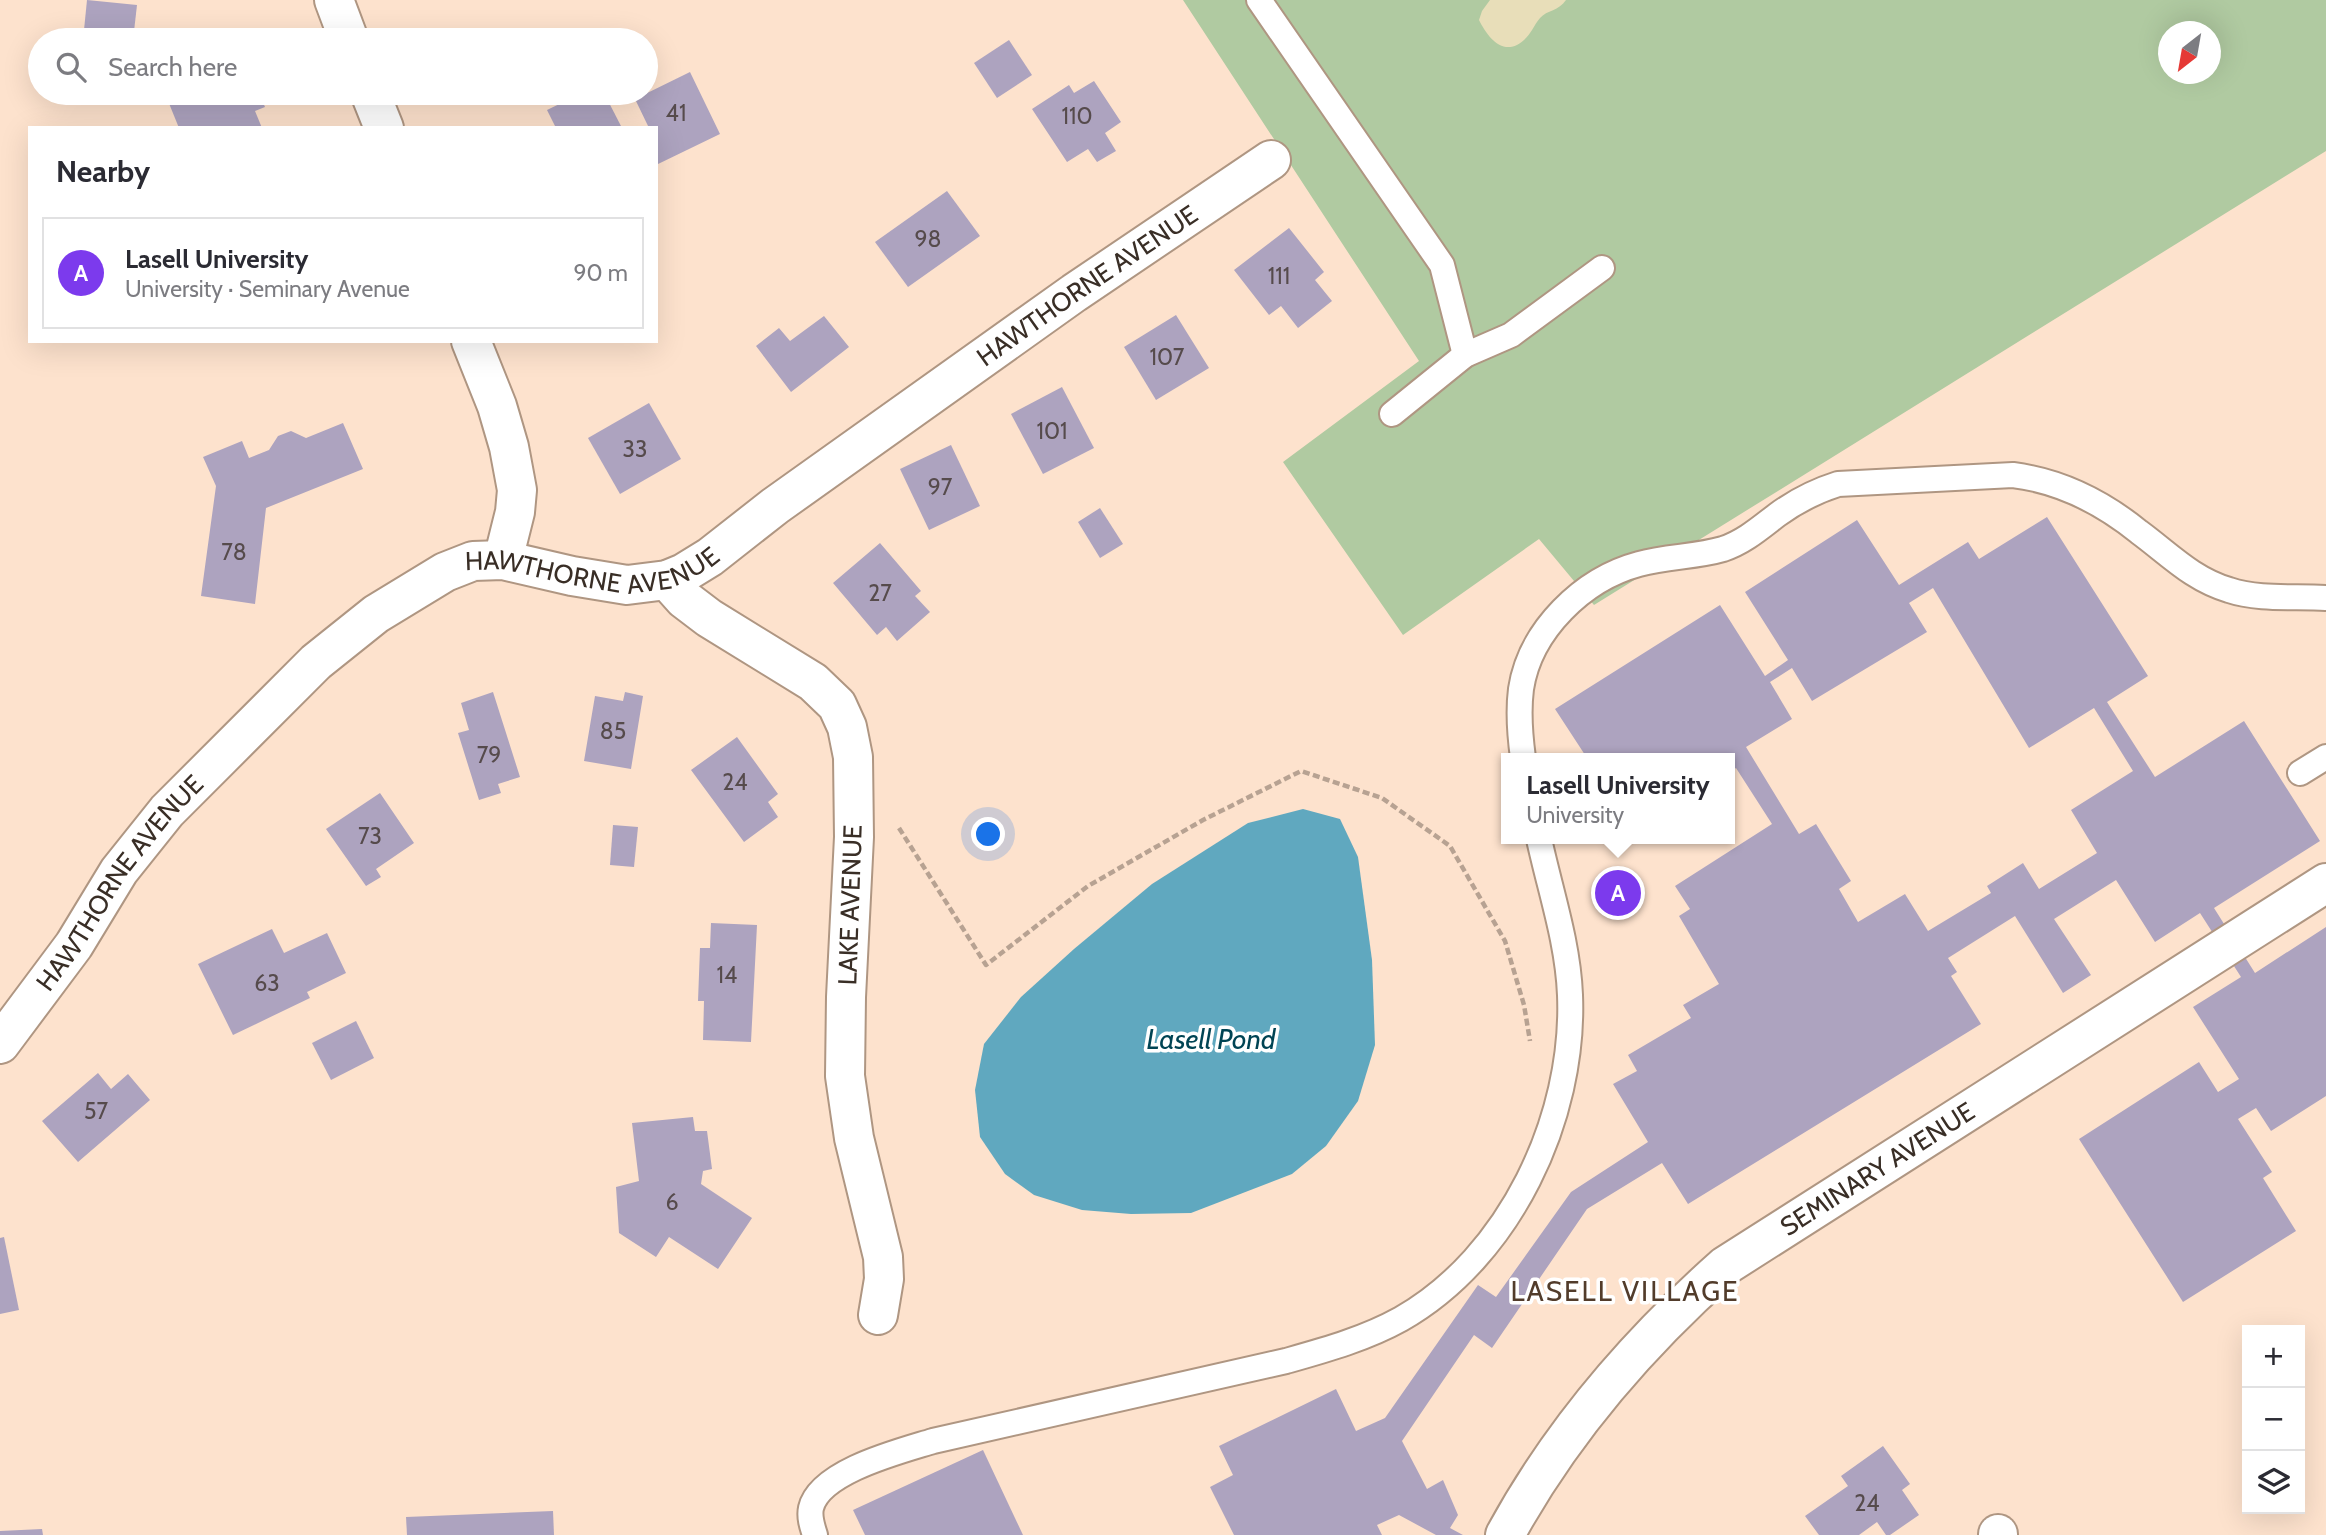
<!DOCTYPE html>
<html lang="en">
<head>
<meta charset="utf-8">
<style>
	:root { --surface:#fff; --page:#f7f7f7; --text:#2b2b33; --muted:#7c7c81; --line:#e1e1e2; --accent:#7c3aed }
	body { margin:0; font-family:Cabin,sans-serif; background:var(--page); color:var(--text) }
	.controls { position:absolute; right:21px; bottom:21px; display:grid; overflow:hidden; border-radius:0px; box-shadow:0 7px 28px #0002 }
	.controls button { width:63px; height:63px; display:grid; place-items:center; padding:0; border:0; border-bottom:2px solid var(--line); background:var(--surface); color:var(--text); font:35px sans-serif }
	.compass { position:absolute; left:2158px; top:21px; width:63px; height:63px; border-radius:50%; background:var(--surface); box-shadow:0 7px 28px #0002; rotate:211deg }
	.you { position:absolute; left:989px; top:835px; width:24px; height:24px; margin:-18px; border:5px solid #fff; border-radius:50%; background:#1a73e8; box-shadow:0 0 0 10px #1a73e833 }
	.badge { display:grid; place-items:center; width:46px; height:46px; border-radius:50%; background:var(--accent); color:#fff; font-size:23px; font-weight:700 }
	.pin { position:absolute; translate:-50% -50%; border:4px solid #fff; box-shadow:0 2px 7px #0006 }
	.popup { position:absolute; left:1501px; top:753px; width:234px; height:91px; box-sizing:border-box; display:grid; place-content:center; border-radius:0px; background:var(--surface); filter:drop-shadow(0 2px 5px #0005); font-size:23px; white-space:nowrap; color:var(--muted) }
	.popup b { font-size:26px; color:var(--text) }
	.popup::after { content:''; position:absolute; left:50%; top:100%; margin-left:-14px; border:14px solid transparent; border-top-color:var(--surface) }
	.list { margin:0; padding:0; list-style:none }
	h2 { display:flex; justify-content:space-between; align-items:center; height:91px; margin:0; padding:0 28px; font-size:30px }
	h2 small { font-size:23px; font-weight:400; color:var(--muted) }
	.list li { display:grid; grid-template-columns:46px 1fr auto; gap:21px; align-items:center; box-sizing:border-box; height:112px; margin:0 14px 14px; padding:0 14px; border:2px solid var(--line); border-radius:0px }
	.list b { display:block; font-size:26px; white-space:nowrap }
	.list p { margin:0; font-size:23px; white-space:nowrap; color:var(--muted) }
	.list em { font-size:23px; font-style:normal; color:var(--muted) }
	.icon { flex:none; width:38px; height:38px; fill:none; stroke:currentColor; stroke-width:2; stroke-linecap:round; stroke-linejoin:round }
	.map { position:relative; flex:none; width:2326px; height:1535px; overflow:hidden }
	.search { position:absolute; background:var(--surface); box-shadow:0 7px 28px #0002; left:28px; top:28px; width:630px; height:77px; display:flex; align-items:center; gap:18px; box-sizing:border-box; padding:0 24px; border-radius:38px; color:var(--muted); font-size:26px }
	.panel { position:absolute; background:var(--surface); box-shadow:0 7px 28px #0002; left:28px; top:126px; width:630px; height:217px; border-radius:0px }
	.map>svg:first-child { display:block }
	.green { fill:#b0caa1; fill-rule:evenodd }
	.sand { fill:#e8deb9 }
	.water { fill:#60a8bf }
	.building { fill:#ada3bf; fill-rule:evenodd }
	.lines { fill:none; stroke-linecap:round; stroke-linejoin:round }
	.lane-casing { stroke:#af9682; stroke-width:28 }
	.street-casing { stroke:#af9682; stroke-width:42 }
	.path { stroke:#b7a292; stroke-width:4.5; stroke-dasharray:7 3.5; stroke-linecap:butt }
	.lane { stroke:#fff; stroke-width:24 }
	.street { stroke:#fff; stroke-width:38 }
	.labels { text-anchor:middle; stroke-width:7; stroke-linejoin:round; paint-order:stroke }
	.number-label { font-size:23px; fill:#564b4c }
	.street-label { font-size:26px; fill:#392e26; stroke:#fff }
	.water-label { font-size:28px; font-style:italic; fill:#004454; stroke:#fff }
	.neighbourhood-label { font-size:28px; letter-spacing:2px; fill:#523c2b; stroke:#fff }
</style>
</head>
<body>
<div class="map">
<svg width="2326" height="1535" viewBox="0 0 2326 1535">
	<rect width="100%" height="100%" fill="#fde2cd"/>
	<path class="green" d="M 1183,0 L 2326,0 L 2326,151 L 1594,605 L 1539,539 L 1403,635 L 1283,462 L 1419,361 ZM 2168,32 L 2210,32 L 2210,74 L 2168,74 Z"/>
	<path class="sand" d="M 1490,0 L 1566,0 C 1559,11 1547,10 1540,18 C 1534,25 1531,34 1524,40 C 1504,58 1488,38 1479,20 L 1482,11 Z"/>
	<path class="water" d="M 1303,809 L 1340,819 L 1358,857 L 1372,960 L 1375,1045 L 1358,1101 L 1326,1146 L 1292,1174 L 1191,1213 L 1131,1214 L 1082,1210 L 1034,1195 L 1005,1174 L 980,1137 L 975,1090 L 984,1044 L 1021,997 L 1074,949 L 1152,884 L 1248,823 Z"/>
	<g class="building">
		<path d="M 87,0 L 137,5 L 133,40 L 83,40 Z"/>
		<path d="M 1009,40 L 1032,75 L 997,98 L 974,63 Z"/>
		<path d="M 690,72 L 720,134 L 656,165 L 656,128 L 649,128 L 635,99 Z"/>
		<path d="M 1094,81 L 1121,122 L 1105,133 L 1116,151 L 1097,162 L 1088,149 L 1067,162 L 1032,109 L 1069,85 L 1074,93 Z"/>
		<path d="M 174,93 L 259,93 L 265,107 L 255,111 L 262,128 L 179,128 L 166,96 Z"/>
		<path d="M 582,93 L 604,93 L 622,128 L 556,128 L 547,110 Z"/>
		<path d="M 947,191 L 980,236 L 908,287 L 875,242 Z"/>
		<path d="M 1289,228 L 1324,272 L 1315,280 L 1332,301 L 1298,328 L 1281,306 L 1269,315 L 1234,270 Z"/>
		<path d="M 1176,315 L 1209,368 L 1156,400 L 1124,347 Z"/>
		<path d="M 824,316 L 849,347 L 791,392 L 756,346 L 779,328 L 790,341 Z"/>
		<path d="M 1062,387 L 1094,448 L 1043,474 L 1011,414 Z"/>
		<path d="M 649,403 L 681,459 L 620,494 L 588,438 Z"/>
		<path d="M 343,423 L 363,469 L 266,508 L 255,604 L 201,596 L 216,486 L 203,457 L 242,441 L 249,458 L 269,450 L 278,436 L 291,431 L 306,438 Z"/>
		<path d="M 951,445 L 980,506 L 929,530 L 900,469 Z"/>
		<path d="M 1100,508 L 1123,544 L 1100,558 L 1078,522 Z"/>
		<path d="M 2047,517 L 2148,676 L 2107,702 L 2155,777 L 2244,721 L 2320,841 L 2214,908 L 2255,973 L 2326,927 L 2326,1096 L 2271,1131 L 2256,1108 L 2238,1119 L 2272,1172 L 2263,1178 L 2296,1231 L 2183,1302 L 2079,1139 L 2199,1062 L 2218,1092 L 2239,1079 L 2193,1007 L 2241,977 L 2200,913 L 2155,942 L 2116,880 L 2054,919 L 2091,975 L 2063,993 L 2015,916 L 1948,958 L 1957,972 L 1951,976 L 1981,1024 L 1688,1204 L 1662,1163 L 1587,1209 L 1492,1348 L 1474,1335 L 1402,1441 L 1427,1489 L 1443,1480 L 1458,1515 L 1450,1528 L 1463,1535 L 1436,1535 L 1399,1515 L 1377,1525 L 1382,1535 L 1234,1535 L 1210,1487 L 1233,1475 L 1219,1446 L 1336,1389 L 1356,1431 L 1385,1418 L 1478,1285 L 1496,1297 L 1571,1192 L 1648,1142 L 1613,1084 L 1637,1071 L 1628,1055 L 1691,1018 L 1683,1005 L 1719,984 L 1679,916 L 1690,909 L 1675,886 L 1772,824 L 1736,768 L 1730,772 L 1730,758 L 1587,758 L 1555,709 L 1720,605 L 1765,676 L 1788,660 L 1745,592 L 1857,520 L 1899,585 L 1968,542 L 1979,559 ZM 1933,588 L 2029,748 L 2094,708 L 2133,771 L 2071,810 L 2097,853 L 2039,889 L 2023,863 L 1987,886 L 1991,893 L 1928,931 L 1905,894 L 1858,922 L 1839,889 L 1851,881 L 1816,824 L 1799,834 L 1746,747 L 1792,719 L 1770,682 L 1792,668 L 1812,701 L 1927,632 L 1909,603 Z"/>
		<path d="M 880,543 L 921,591 L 915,596 L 930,612 L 897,641 L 886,627 L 877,635 L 833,583 Z"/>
		<path d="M 493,692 L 520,777 L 498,784 L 501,793 L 479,800 L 458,733 L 469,730 L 461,703 Z"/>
		<path d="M 625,692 L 643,696 L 631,769 L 584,761 L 595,696 L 623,701 Z"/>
		<path d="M 737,737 L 778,794 L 768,802 L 778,817 L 744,842 L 691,770 Z"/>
		<path d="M 380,793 L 414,843 L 376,869 L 381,877 L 366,886 L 326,829 Z"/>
		<path d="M 613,825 L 638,827 L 634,867 L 610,865 Z"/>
		<path d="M 711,923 L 757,925 L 751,1042 L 703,1040 L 704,1001 L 698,1001 L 700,948 L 710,948 Z"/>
		<path d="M 272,929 L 284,953 L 327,933 L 346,973 L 307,992 L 310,998 L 233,1035 L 198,964 Z"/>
		<path d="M 356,1021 L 374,1058 L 331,1080 L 312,1043 Z"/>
		<path d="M 98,1073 L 111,1089 L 128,1074 L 150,1100 L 78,1162 L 42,1121 Z"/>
		<path d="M 693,1117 L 695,1131 L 707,1131 L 712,1169 L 703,1171 L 701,1184 L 752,1218 L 718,1269 L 669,1237 L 656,1257 L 619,1233 L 616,1187 L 639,1181 L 632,1123 Z"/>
		<path d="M 4,1237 L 19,1310 L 0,1314 L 0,1238 Z"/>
		<path d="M 1883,1446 L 1910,1484 L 1902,1490 L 1919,1515 L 1890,1535 L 1886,1535 L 1877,1522 L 1859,1535 L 1819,1535 L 1805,1516 L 1848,1486 L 1841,1476 Z"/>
		<path d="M 983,1450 L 1023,1535 L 865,1535 L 853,1510 Z"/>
		<path d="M 553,1511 L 554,1535 L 407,1535 L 406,1517 Z"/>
		<path d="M 42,1529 L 43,1535 L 0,1535 L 0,1531 Z"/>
	</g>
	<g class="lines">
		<g class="lane-casing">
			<g id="lane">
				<path d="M 1259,0 L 1442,265 L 1465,355"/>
				<path d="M 1392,414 L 1465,355 L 1511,335 L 1602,268"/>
				<path d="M 1523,758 C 1520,736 1518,712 1521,689 C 1530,630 1583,579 1639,564 C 1667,556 1696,557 1723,549 C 1744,542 1760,528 1777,515 C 1796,501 1816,491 1838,484 L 2013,475 C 2060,481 2102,502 2139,532 C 2169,554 2192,579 2229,590 C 2259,600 2295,596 2326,598"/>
				<path d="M 2300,773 L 2326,757"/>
				<path d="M 815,1535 C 812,1526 809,1517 811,1508 C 820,1471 901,1451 933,1441 L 1286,1361 C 1325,1350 1365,1339 1401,1319 C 1510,1257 1575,1118 1570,995 C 1568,942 1550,890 1539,839"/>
			</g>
		</g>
		<g class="street-casing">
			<g id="street">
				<path d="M 334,0 L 349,40"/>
				<path d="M 370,93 L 384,128"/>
				<path d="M 471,341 L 497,406 L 509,447 L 517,490 L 515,512 L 503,560"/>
				<path d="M 667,580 L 684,599 L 709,618 L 813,682 L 837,705 L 847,727 L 853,757 L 854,837 L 846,997 L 845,1076 L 854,1138 L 883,1257 L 884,1279 L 878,1315"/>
				<path id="s1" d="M 0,1044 L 74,945 L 119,871 L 167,811 L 316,662 L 376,614 L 445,572 L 473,561 L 503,560 L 572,576 L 627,585 L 667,580 L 684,573 L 710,557 L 775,506 L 1074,293 L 1271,160"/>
				<path d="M 1998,1534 L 1998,1535"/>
				<path id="s2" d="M 1505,1535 C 1561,1432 1637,1344 1725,1266 L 2326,883"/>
			</g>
		</g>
		<path class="path" d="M 899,828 L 986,965 L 1088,886 L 1203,820 L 1301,771 L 1382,798 L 1450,846 L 1505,941 L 1524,1005 L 1530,1041"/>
		<use href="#lane" class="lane"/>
		<use href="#street" class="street"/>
	</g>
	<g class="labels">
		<g class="number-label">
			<text x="676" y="121">41</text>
			<text x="1077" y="124">110</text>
			<text x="928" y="247">98</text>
			<text x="1279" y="284">111</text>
			<text x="1167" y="365">107</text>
			<text x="1052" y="439">101</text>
			<text x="635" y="457">33</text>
			<text x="940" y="495">97</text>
			<text x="234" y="560">78</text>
			<text x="880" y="601">27</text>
			<text x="613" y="739">85</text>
			<text x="489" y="763">79</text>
			<text x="735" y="790">24</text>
			<text x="370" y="844">73</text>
			<text x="727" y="983">14</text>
			<text x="267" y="991">63</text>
			<text x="96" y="1119">57</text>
			<text x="672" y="1210">6</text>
			<text x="1867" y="1511">24</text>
		</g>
		<g class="street-label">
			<text dy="9" stroke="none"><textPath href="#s1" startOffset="1396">HAWTHORNE AVENUE</textPath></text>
			<text dy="9" stroke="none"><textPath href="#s1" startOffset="808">HAWTHORNE AVENUE</textPath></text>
			<text dy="9" stroke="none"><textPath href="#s1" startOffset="201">HAWTHORNE AVENUE</textPath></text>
			<text transform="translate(850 905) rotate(-88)" y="9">LAKE AVENUE</text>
			<text dy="9" stroke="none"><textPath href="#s2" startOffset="530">SEMINARY AVENUE</textPath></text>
		</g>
		<g class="water-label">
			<text x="1211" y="1049">Lasell Pond</text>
		</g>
		<g class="neighbourhood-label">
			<text x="1625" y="1301">LASELL VILLAGE</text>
		</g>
	</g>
</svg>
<div class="controls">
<button>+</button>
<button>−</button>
<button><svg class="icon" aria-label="layers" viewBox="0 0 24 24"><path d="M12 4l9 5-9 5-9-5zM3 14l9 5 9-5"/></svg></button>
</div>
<svg class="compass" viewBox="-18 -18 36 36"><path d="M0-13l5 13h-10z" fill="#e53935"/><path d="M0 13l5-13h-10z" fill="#7c7c81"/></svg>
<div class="you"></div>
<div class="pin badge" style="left:1618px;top:893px">A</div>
<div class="popup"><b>Lasell University</b>University</div>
<div class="search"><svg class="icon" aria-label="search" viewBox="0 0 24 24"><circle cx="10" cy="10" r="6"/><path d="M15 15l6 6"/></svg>Search here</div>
<section class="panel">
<h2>Nearby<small></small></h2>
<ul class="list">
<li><span class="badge">A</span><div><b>Lasell University</b><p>University · Seminary Avenue</p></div><em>90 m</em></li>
</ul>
</section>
</div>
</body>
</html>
